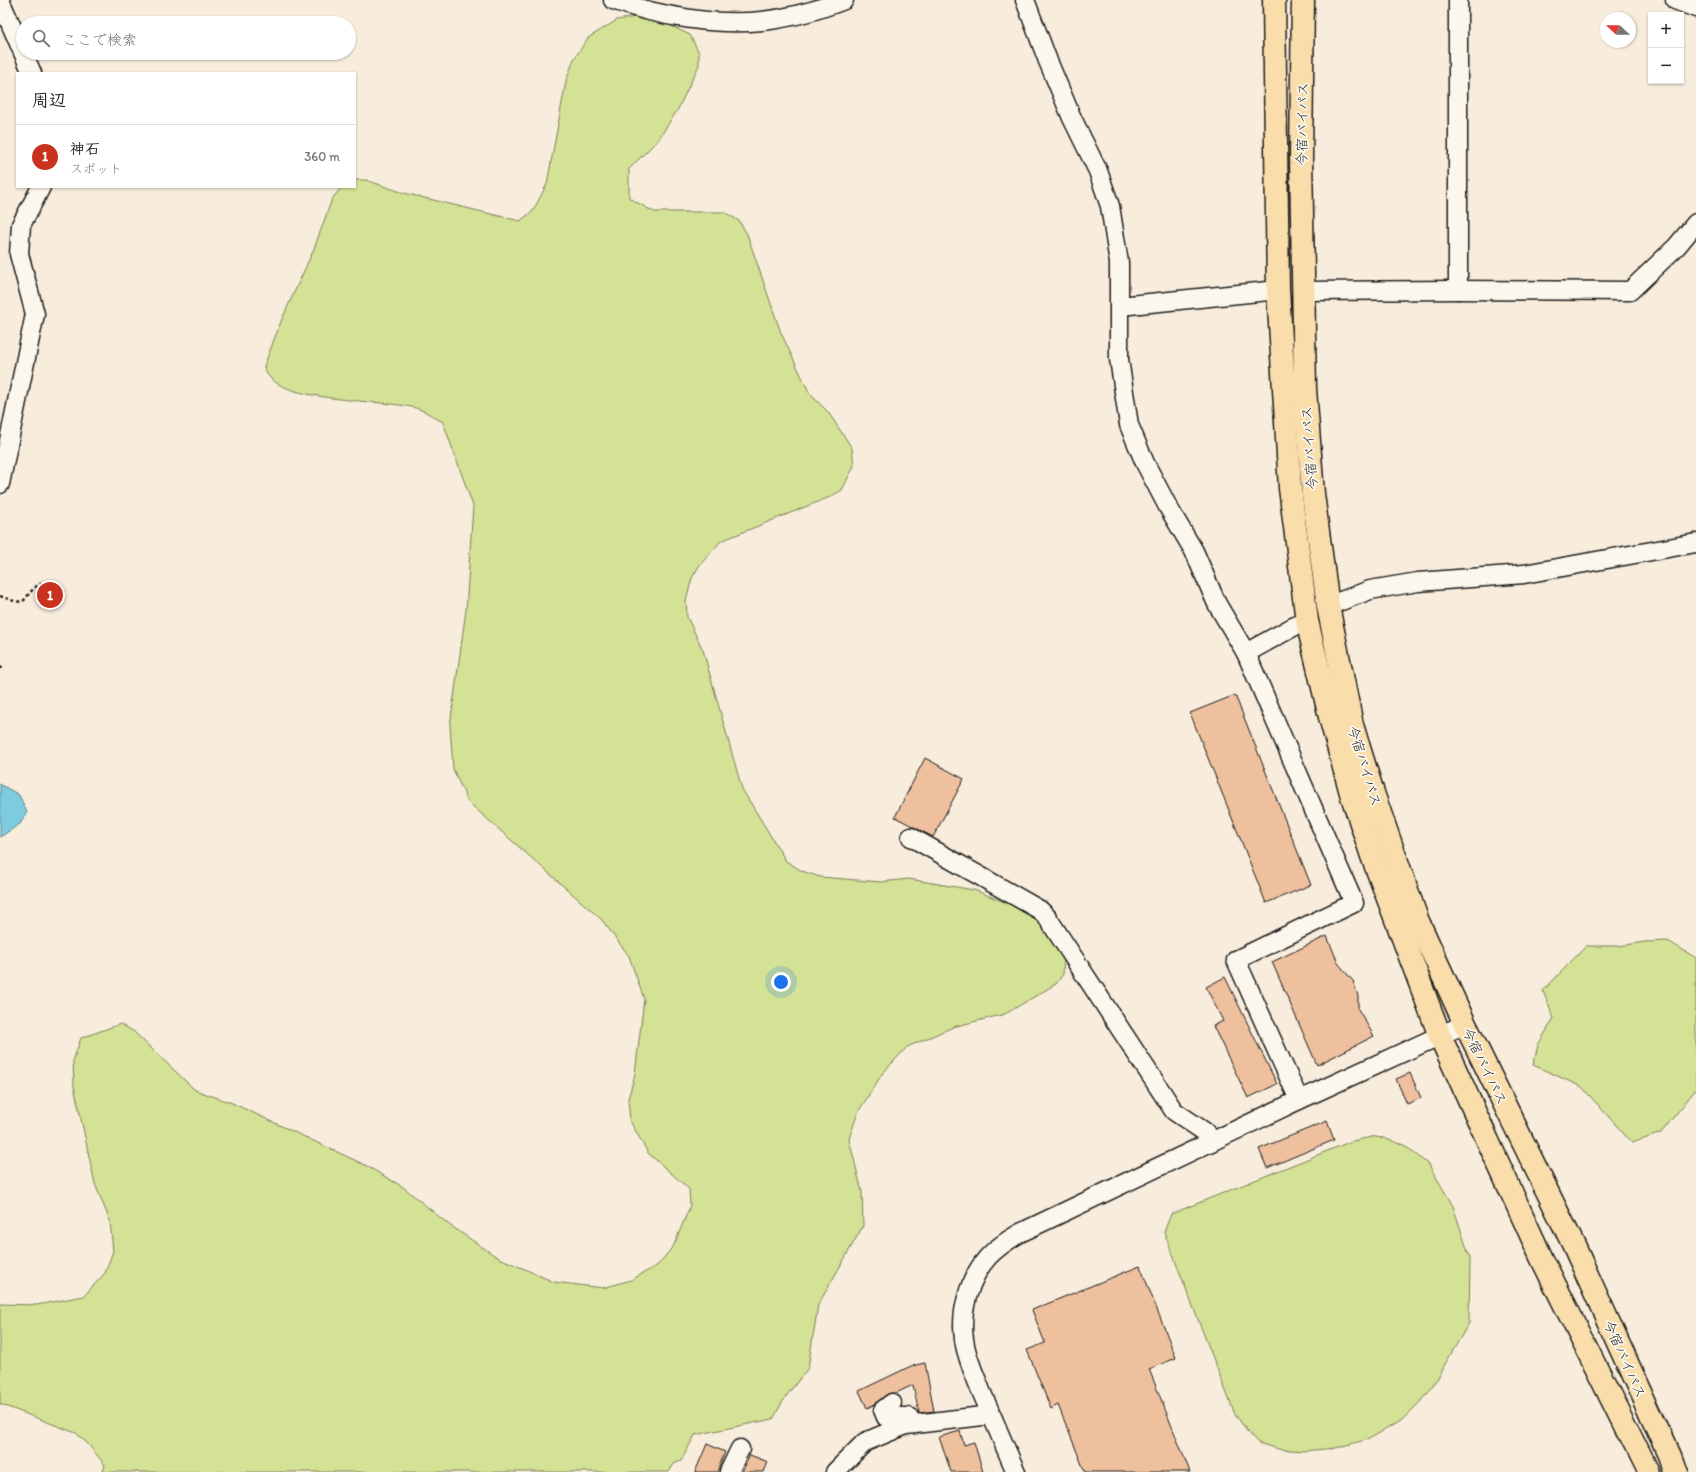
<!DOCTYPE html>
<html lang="ja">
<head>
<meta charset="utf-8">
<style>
	:root { --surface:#fff; --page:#f6f6f6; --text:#222; --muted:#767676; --line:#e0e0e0; --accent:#c8321e }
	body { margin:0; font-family:Itim,"Klee One",sans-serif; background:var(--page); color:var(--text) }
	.controls { position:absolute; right:12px; top:12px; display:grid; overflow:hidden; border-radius:0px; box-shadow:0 1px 3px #0004 }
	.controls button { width:36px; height:36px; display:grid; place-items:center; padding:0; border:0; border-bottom:1px solid var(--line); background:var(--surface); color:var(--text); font:20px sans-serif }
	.compass { position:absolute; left:1600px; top:12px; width:36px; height:36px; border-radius:50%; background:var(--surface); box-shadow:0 1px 3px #0004; rotate:292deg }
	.you { position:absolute; left:781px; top:982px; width:14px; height:14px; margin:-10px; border:3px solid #fff; border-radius:50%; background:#1a73e8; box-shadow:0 0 0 6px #1a73e833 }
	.badge { display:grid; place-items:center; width:26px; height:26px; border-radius:50%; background:var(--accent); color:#fff; font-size:13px; font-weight:700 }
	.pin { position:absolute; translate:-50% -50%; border:2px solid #fff; box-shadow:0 1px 4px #0006 }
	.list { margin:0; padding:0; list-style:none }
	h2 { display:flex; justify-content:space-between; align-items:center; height:52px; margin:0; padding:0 16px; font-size:17px }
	h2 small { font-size:13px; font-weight:400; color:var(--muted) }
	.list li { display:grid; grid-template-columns:26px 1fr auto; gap:12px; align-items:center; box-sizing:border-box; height:64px; padding:0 16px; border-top:1px solid var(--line) }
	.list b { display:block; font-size:15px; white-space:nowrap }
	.list p { margin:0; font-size:13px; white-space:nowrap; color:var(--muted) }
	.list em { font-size:13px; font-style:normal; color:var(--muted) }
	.icon { flex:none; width:22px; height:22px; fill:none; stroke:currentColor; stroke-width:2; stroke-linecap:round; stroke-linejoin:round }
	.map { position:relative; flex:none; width:1696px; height:1472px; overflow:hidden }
	.search { position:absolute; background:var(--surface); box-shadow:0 1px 3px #0004; left:16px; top:16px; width:340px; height:44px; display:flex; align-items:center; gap:10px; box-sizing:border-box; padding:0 14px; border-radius:22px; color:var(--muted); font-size:15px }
	.panel { position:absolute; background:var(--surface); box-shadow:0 1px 3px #0004; left:16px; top:72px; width:340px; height:116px; border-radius:0px }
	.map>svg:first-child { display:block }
	.green { fill:#d4e295; stroke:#787f58 }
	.water { fill:#7fcbde; stroke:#578590 }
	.building { fill:#eec09e; stroke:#1c1c1c }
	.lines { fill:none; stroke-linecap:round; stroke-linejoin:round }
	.minor-casing { stroke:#1c1c1c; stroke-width:21 }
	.highway-casing { stroke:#1c1c1c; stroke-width:25 }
	.path { stroke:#1c1c1c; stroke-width:2.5; stroke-dasharray:3 3; stroke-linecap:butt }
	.minor { stroke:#fbf7ec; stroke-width:18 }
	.highway { stroke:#f9deab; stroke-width:22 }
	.labels { text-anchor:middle; stroke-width:3.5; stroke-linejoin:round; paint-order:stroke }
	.street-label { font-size:14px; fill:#1c1c1c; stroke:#fbf7ec }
</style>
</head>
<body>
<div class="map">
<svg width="1696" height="1472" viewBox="0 0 1696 1472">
	<rect width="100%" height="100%" fill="#f8ecdc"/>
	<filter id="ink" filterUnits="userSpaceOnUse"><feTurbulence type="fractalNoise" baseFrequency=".025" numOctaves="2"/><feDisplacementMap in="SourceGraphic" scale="8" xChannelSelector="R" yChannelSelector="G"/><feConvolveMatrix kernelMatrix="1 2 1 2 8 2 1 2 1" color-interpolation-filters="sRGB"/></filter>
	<g filter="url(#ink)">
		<g class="green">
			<path d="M 648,15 L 690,35 L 699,53 L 699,65 L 678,109 L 658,140 L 629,169 L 629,198 L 654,212 L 724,212 L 739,221 L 747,234 L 781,333 L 810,394 L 828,412 L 852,448 L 854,466 L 842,490 L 830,497 L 721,541 L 699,566 L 692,578 L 686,600 L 687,617 L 703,650 L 742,789 L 786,861 L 802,871 L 820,877 L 881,882 L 909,879 L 974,890 L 1035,914 L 1064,958 L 1063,974 L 1056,984 L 1005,1014 L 953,1027 L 907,1047 L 882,1074 L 858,1112 L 849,1139 L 862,1192 L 863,1226 L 818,1305 L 808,1368 L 784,1399 L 773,1419 L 695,1435 L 681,1461 L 674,1464 L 669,1472 L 103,1472 L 105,1465 L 88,1444 L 76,1433 L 0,1404 L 0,1304 L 37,1305 L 84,1296 L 105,1273 L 113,1251 L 110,1221 L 95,1184 L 74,1086 L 73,1061 L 81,1038 L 120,1024 L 133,1031 L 195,1090 L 232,1103 L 365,1165 L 403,1187 L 448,1224 L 497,1257 L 554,1282 L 603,1288 L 631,1280 L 658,1265 L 674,1245 L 690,1206 L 689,1189 L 648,1153 L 630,1121 L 628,1099 L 635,1074 L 644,999 L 629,956 L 602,920 L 468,802 L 453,769 L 450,726 L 466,610 L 473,506 L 443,422 C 435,418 427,412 419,409 C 387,398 269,405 264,366 L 282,319 L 314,249 L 332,199 L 342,187 L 355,187 L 355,180 L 366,180 L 404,193 L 520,221 L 533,211 L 547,184 L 566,81 L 574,59 L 588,38 L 617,20 Z"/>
			<path d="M 1668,941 L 1696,958 L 1696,1089 L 1661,1133 L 1632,1143 L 1582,1087 L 1533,1065 L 1538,1045 L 1554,1018 L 1543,991 L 1586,946 L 1619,946 L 1645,942 Z"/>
			<path d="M 1377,1136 L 1404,1145 L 1429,1165 L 1453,1206 L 1470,1258 L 1469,1323 L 1427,1395 L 1402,1420 L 1369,1439 L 1336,1448 L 1303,1451 L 1278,1449 L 1258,1443 L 1246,1430 L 1234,1412 L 1164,1232 L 1171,1214 L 1352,1141 Z"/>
		</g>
		<path class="water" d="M 0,784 L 19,795 L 27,812 L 20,824 L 0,837 Z"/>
		<g class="building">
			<path d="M 1235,695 L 1311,885 L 1266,903 L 1190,713 Z"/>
			<path d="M 925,758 L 964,779 L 933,837 L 895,817 Z"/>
			<path d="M 1327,936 L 1338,963 L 1353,981 L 1358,996 L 1358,1009 L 1374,1036 L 1317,1065 L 1272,962 Z"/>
			<path d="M 1225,977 L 1277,1084 L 1248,1098 L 1213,1026 L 1223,1021 L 1206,987 Z"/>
			<path d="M 1410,1073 L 1421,1098 L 1407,1104 L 1396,1079 Z"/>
			<path d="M 1327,1121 L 1334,1140 L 1267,1168 L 1259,1149 Z"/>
			<path d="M 1140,1266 L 1176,1358 L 1149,1369 L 1190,1472 L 1085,1472 L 1058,1405 L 1051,1409 L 1027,1350 L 1045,1343 L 1032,1310 Z"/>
			<path d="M 925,1363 L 934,1411 L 919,1413 L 913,1385 L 896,1393 L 891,1393 L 886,1395 L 875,1404 L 867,1408 L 859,1391 L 911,1366 Z"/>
			<path d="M 960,1431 L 964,1445 L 974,1442 L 983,1472 L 951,1472 L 939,1437 Z"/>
			<path d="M 707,1444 L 725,1452 L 717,1472 L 695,1472 Z"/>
			<path d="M 750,1455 L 768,1462 L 764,1472 L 742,1472 Z"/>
		</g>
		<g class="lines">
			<g class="minor-casing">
				<g id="minor">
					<path d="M 0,0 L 32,73"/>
					<path d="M 613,0 C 657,16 716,26 762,21 C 790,18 818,10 844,0"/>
					<path d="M 1025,0 L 1048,61 L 1072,118 L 1098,171 L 1110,206 L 1119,263 L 1119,359 L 1129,425 L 1145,463 L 1168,507 L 1194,551 L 1217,604 L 1246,653 L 1354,903 L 1236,960 L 1299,1100"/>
					<path d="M 1675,0 L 1696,8"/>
					<path d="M 1458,290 L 1458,0"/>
					<path d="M 1303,291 L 1458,290 L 1630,291 L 1677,246 L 1696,223"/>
					<path d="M 1120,306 L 1278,290"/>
					<path d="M 0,484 L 35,314 L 19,254 L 21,225 L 41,187"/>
					<path d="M 1328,606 L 1370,590 L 1418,582 L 1524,574 L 1696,543"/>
					<path d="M 1246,653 L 1293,627 L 1307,621"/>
					<path d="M 911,837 L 1040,910 L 1047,917 L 1174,1111 L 1205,1132 L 1211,1142"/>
					<path d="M 892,1403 L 883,1410 L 886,1417 L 909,1417 L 910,1424"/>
					<path d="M 729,1472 L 740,1449"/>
					<path d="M 835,1472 L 865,1442 L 906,1425 L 991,1415"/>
					<path d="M 1016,1472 C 1004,1445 993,1418 981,1391 C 975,1375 966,1357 964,1339 C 960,1312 969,1278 988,1257 C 997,1247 1008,1240 1020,1233 L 1299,1100 L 1465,1024"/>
				</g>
			</g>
			<g class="highway-casing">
				<g id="highway">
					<path d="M 1274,0 L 1278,290 L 1290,488 L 1307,621 L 1330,717 L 1351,793 L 1372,856 L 1440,1036 L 1542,1259 L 1648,1472"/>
					<path d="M 1303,0 L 1301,157 L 1305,389 L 1313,494 L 1328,606 L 1352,725 L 1373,793 L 1417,919 L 1465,1024 L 1574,1246 L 1669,1455 L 1675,1472"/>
				</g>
			</g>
			<g class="path">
				<circle cx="49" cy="595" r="9"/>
				<path d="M 0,596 C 33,609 19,597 40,584 L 49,586"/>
				<path d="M 0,668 L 4,667"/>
			</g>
			<use href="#minor" class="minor"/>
			<use href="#highway" class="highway"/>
		</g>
	</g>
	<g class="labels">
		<g class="street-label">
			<text transform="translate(1302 124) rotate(-89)" y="5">今宿バイパス</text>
			<text transform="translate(1309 448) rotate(-94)" y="5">今宿バイパス</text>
			<text transform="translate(1365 766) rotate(73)" y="5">今宿バイパス</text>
			<text transform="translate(1485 1066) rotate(64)" y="5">今宿バイパス</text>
			<text transform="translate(1625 1359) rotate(66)" y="5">今宿バイパス</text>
		</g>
	</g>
</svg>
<div class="controls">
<button>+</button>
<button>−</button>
</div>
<svg class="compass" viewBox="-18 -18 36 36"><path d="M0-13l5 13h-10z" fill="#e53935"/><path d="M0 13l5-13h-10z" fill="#767676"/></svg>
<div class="you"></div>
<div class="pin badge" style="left:50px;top:595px">1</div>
<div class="search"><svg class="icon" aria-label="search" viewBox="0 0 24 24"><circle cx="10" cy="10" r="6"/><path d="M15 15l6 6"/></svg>ここで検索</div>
<section class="panel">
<h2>周辺<small></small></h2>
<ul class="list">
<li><span class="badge">1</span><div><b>神石</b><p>スポット</p></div><em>360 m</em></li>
</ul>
</section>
</div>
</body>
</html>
